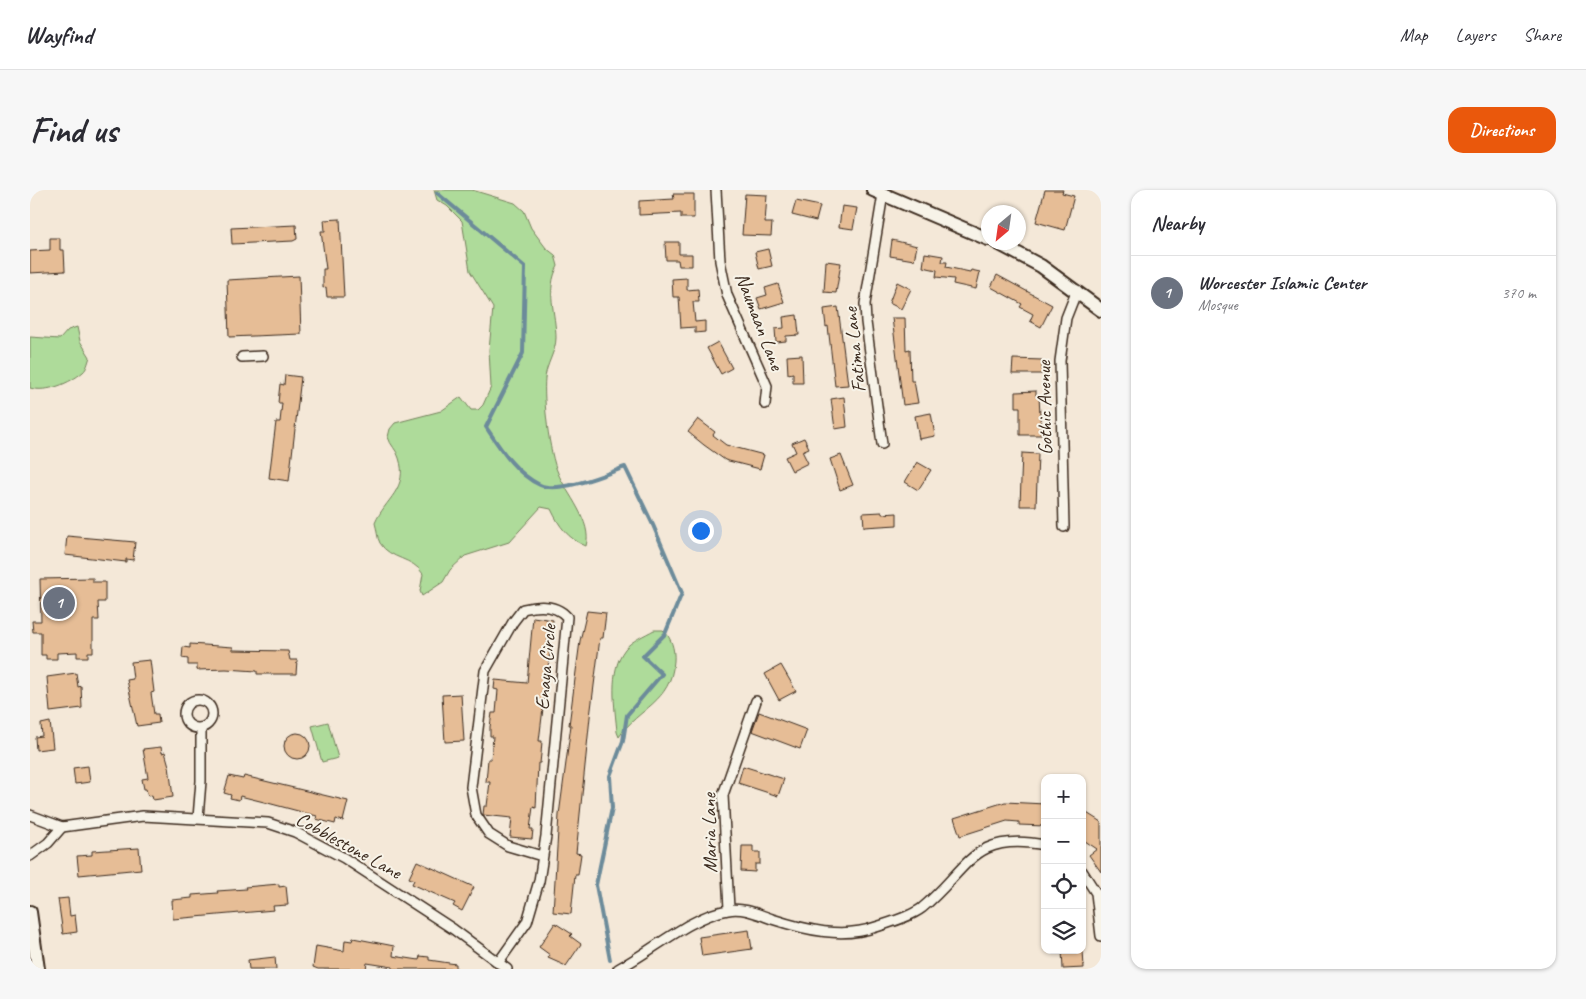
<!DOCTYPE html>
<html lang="en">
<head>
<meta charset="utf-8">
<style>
	:root { --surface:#fff; --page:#f7f7f7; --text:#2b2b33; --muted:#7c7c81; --line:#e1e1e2; --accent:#ea580c }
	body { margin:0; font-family:Caveat,sans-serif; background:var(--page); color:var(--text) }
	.controls { position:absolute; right:15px; bottom:15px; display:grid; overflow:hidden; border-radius:10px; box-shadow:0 1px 4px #0004 }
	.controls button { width:45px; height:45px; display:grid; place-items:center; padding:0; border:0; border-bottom:1px solid var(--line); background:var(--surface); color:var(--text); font:25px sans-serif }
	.compass { position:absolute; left:951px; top:15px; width:45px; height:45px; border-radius:50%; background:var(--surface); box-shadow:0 1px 4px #0004; rotate:209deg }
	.you { position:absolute; left:670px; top:340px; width:18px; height:18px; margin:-12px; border:4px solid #fff; border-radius:50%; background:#1a73e8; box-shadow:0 0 0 8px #1a73e833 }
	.badge { display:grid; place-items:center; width:32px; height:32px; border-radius:50%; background:var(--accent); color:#fff; font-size:16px; font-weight:700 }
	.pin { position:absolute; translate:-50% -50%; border:2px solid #fff; box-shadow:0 1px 5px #0006 }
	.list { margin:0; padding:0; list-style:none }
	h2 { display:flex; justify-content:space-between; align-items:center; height:65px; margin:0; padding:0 20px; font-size:21px }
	h2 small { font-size:16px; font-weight:400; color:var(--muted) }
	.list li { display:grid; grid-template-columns:32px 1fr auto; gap:15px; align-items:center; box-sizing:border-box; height:75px; padding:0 20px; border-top:1px solid var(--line) }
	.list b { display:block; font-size:19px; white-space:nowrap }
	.list p { margin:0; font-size:16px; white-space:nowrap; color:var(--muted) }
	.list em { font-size:16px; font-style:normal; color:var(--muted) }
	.icon { flex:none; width:28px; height:28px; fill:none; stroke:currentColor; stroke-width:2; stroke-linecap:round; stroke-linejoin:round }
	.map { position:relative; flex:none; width:1071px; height:779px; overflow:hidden; border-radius:15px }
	header { display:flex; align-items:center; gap:30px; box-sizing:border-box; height:70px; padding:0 25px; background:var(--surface); border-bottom:1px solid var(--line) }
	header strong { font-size:24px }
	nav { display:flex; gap:28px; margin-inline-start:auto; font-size:18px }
	.intro { display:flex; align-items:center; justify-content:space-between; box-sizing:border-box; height:120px; padding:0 30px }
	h1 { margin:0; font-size:35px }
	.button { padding:12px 22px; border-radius:15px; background:var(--accent); color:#fff; font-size:18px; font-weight:700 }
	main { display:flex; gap:30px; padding:0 30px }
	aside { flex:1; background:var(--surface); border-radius:15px; box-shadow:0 1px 4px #0004 }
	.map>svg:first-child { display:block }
	.green { fill:#aedb9a; stroke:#74825c }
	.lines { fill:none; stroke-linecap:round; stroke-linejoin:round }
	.stream { stroke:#6c8b9a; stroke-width:4 }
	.building { fill:#e6bd96; stroke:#3b2a1e }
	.street-casing { stroke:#3b2a1e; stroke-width:12 }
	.secondary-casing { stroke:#3b2a1e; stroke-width:16 }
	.street { stroke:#f7f3e8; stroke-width:9 }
	.secondary { stroke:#f7f3e8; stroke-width:12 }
	.labels { text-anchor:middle; stroke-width:4; stroke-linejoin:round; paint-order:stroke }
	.street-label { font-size:20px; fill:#3b2a1e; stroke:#f7f3e8 }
</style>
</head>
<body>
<header>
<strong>Wayfind</strong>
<nav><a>Map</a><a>Layers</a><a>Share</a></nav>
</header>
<div class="intro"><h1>Find us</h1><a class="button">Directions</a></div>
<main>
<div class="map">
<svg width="1071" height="779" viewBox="0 0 1071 779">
	<rect width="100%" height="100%" fill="#f4e8d8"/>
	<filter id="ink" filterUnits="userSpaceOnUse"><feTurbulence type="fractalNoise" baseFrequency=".02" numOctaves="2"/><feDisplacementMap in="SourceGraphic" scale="10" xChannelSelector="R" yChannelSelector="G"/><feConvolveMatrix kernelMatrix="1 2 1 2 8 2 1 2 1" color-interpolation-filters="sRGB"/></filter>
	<g filter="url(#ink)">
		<g class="green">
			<path d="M 404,0 L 442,0 L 485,13 L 494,21 L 501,38 L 516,58 L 525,65 L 528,76 C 515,100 526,123 526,148 C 526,161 516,175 515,188 C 513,209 519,263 528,283 C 536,303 563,332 556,356 C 538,349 529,336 521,319 L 511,317 L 479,352 L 435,366 L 420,380 L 413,392 L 392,406 L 390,401 L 393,384 C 383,367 360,370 350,353 C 347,348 347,339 345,333 C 355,309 379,299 369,268 C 367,260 360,255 358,247 L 360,239 L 365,233 L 411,221 L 431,207 L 441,220 L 448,220 L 453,215 L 461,197 L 459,160 L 463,118 L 440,81 L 432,31 L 417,16 L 407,10 Z"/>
			<path d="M 47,137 L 50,151 L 60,167 C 58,172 57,179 53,182 C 40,193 17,203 0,198 L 0,147 L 30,149 L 38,140 Z"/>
			<path d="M 624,440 L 633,440 C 641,447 645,459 644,471 C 641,513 609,517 589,547 L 587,542 C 585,517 578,481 595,459 C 601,451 615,445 624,440 Z"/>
			<path d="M 298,532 L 308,568 L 292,572 L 282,536 Z"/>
		</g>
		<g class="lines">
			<path class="stream" d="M 407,3 L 495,77 L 493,163 L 456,237 C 470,258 486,284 510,295 C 529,304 576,284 595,277 L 623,335 L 652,403 L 635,444 L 613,466 L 632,484 L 597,525 L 593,551 L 580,586 L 582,618 L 566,695 L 580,770"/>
		</g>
		<g class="building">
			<path d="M 1015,0 L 1033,0 L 1032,3 L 1044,6 L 1035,40 L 1006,32 Z"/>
			<path d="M 643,4 L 664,4 L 664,28 L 651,28 L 651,23 L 609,25 L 609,11 L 644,9 Z"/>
			<path d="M 715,4 L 737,5 L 735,33 L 742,33 L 741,46 L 712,45 Z"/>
			<path d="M 766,11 L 790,16 L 786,31 L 762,25 Z"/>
			<path d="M 812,16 L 827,18 L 823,39 L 809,37 Z"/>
			<path d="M 310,29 L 314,107 L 297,107 L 296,97 L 293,98 L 293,79 L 296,79 L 291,41 L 295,41 L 294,30 Z"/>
			<path d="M 266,35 L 267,49 L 263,51 L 202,54 L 201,38 Z"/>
			<path d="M 20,48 L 30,48 L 30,60 L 34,60 L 35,81 L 0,83 L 0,61 L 20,60 Z"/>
			<path d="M 862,50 L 887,56 L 884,70 L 860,66 Z"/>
			<path d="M 635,52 L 649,52 L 649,64 L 662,64 L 662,76 L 649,76 L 648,70 L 636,70 Z"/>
			<path d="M 738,59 L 742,76 L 729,79 L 725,62 Z"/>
			<path d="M 895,63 L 913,66 L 912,72 L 917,72 L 916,77 L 940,82 L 941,80 L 950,82 L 946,99 L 923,94 L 924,89 L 906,87 L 907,80 L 893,77 Z"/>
			<path d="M 796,71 L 811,73 L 806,103 L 794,102 Z"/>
			<path d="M 967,85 L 1022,115 L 1011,137 L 1000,131 L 1003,124 L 990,117 L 992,114 L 961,97 Z"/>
			<path d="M 269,86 L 271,144 L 199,147 L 197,90 Z"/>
			<path d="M 657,88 L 657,100 L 668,99 L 669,112 L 663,112 L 665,132 L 675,131 L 675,142 L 665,143 L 665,137 L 651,138 L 649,107 L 643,107 L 642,89 Z"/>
			<path d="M 867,92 L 881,99 L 871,119 L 859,113 Z"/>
			<path d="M 748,94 L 754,112 L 731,119 L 727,108 L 737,105 L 735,98 Z"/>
			<path d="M 808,117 L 818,195 L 805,196 L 798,136 L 796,137 L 794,119 Z"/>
			<path d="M 767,125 L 769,145 L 756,146 L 756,151 L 746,152 L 745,139 L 754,138 L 753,127 Z"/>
			<path d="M 862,128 L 875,128 L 876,160 L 880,159 L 881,191 L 884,191 L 888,213 L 873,215 Z"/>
			<path d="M 688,152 L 702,178 L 691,184 L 677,158 Z"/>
			<path d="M 772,165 L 773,193 L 763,193 L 763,183 L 758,184 L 757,166 Z"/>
			<path d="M 983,169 L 1012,170 L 1012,184 L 982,184 Z"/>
			<path d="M 255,185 L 271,187 L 259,291 L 239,288 L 246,232 L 250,232 L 252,213 L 248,213 L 250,194 L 254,195 Z"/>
			<path d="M 1006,201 L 1006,206 L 1009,206 L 1011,245 L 990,245 L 990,217 L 986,217 L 986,202 Z"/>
			<path d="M 814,207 L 817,237 L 805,239 L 801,209 Z"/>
			<path d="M 901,223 L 905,246 L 889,249 L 885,226 Z"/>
			<path d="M 668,229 L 685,242 L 683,245 L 696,255 L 734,265 L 730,279 L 695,270 L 674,255 L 658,242 Z"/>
			<path d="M 774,248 L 779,258 L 772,261 L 778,273 L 762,281 L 755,267 L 766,262 L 762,253 Z"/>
			<path d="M 992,263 L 1008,264 L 1006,316 L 990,316 Z"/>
			<path d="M 811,265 L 823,295 L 810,300 L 800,269 Z"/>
			<path d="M 887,272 L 901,280 L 888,300 L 875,292 Z"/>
			<path d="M 852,322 L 852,324 L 867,323 L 867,335 L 834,337 L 833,323 Z"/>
			<path d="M 37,346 L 105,352 L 103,370 L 96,369 L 96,372 L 35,365 Z"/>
			<path d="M 63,388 L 63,392 L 75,392 L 75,412 L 68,412 L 69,430 L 63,430 L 63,462 L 58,462 L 58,467 L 47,467 L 47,462 L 27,463 L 27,469 L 16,469 L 16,465 L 11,465 L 11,442 L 3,442 L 2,431 L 11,431 L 10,389 Z"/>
			<path d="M 557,421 L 576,423 L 573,448 L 570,448 L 560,527 L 546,663 L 551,664 L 548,685 L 545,685 L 541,724 L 523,722 L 529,625 L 541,535 L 539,535 L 550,451 Z"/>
			<path d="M 503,427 L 523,430 L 522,438 L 519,438 L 517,461 L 520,461 L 509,551 L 512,551 L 511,564 L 510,573 L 508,573 L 506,618 L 503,617 L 500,639 L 503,639 L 502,649 L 480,647 L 482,628 L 453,625 L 454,616 L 457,616 L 460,592 L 456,592 L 458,569 L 461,569 L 463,546 L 460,546 L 460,537 L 462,523 L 466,523 L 468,500 L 464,499 L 465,490 L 497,493 Z"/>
			<path d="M 160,454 L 203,457 L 203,460 L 258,461 L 260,470 L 267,470 L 266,484 L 227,484 L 227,481 L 196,479 L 167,480 L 167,475 L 158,475 L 158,469 L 152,468 L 153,457 L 160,458 Z"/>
			<path d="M 120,470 L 124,502 L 121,503 L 124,524 L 128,524 L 129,533 L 107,536 L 97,490 L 103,489 L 101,472 Z"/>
			<path d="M 751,475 L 766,501 L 749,510 L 735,484 Z"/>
			<path d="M 46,483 L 48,497 L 51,496 L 52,518 L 20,522 L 17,487 Z"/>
			<path d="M 431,504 L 434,551 L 415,552 L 412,505 Z"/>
			<path d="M 729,522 L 777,540 L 770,559 L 722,541 Z"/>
			<path d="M 20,532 L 23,558 L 6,560 L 5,547 L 12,546 L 11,534 Z"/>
			<circle cx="267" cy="556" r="13"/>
			<path d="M 131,557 L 132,563 L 135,562 L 139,576 L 143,607 L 123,610 L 122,605 L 118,606 L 116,599 L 114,599 L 112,589 L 118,588 L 113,559 Z"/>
			<path d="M 58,576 L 60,592 L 45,594 L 43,578 Z"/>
			<path d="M 713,576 L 754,589 L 748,606 L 708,593 Z"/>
			<path d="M 199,586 L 213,589 L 214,586 L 318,611 L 313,631 L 306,629 L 305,634 L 286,629 L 287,626 L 234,612 L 210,606 L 209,610 L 200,608 L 201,605 L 194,603 Z"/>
			<path d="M 975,612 L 1015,614 L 1015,636 L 989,635 L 989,632 L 977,631 L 930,646 L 924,628 Z"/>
			<path d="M 1052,620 L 1071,632 L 1071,682 L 1059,665 L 1067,659 L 1052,649 Z"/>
			<path d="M 712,656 L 723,656 L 723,662 L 730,662 L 730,674 L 725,674 L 725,682 L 711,681 Z"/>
			<path d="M 109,658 L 111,679 L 49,685 L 47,666 L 62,665 L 62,661 Z"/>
			<path d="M 387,671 L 444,697 L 432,721 L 423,716 L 425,713 L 382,694 L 384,690 L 379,688 Z"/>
			<path d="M 249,694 L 249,697 L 256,696 L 258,715 L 243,716 L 244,720 L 143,729 L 142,710 L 162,708 L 162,705 L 188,703 L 187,701 L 216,699 L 215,697 Z"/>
			<path d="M 38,708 L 40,726 L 45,725 L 47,742 L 33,744 L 28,709 Z"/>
			<path d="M 525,733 L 542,744 L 540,746 L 551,754 L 536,776 L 518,768 L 520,765 L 509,757 Z"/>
			<path d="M 719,740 L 722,759 L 672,766 L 669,747 Z"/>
			<path d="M 323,748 L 364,756 L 363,766 L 389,770 L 390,766 L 399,767 L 399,770 L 426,774 L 426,779 L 363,779 L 363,777 L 337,773 L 336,779 L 288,779 L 283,777 L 286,756 L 314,761 L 315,750 L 322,751 Z"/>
			<path d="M 1032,760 L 1053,760 L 1054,778 L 1033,779 Z"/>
			<path d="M 245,767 L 246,779 L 219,779 L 218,770 Z"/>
		</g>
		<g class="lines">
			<g class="street-casing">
				<g id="street">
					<path d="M 686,0 L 690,71 L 697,105 L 737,196 L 735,214"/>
					<path d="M 212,167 L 233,166"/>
					<path d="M 852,254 L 836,132 L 835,114 L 853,4"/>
					<path d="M 1034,337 L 1030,171 L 1036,128 L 1047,100"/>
					<circle cx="168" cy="524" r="14"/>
					<path d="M 0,625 L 32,637 L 113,626 L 238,633 L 265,642 L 314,668 L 423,739 L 477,779"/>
					<path d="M 168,628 L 171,591 L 171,538"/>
					<path d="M 0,666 L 18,653 L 32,637"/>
					<path d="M 1052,681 L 1066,703 L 1071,746"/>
					<path d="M 699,719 L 693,605 L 726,511"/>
					<path d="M 468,773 L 497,732 L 509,691 L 516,646 L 537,427 C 526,414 509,415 493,419 L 483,432 L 455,481 L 441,597 L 446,625 L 459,644 L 478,656 L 512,666"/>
					<path d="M 588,779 C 621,762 661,726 698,720 C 713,717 728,724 742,729 C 776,740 812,749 846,737 C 861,732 880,727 892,718 C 939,679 942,641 1015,655"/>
				</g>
			</g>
			<g class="secondary-casing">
				<g id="secondary">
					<path d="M 843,0 L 958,49"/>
					<path d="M 966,52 L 1011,76 L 1071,120"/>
					<path d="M 0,722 L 8,779"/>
				</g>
			</g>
			<use href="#street" class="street"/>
			<use href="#secondary" class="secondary"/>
		</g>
	</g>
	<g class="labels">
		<g class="street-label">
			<text transform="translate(730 131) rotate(69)" y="7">Naumaan Lane</text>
			<text transform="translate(824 160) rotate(-96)" y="7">Fatima Lane</text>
			<text transform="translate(1014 218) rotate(-91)" y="7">Gothic Avenue</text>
			<text transform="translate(515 477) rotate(-85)" y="7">Enaya Circle</text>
			<text transform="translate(679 643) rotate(-91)" y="7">Maria Lane</text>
			<text transform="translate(319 655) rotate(29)" y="7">Cobblestone Lane</text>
		</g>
	</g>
</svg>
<div class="controls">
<button>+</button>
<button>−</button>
<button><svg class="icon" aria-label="locate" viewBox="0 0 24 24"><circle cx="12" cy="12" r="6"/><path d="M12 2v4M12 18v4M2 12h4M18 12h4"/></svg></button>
<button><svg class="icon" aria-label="layers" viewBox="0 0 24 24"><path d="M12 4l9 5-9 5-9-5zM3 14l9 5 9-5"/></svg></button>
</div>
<svg class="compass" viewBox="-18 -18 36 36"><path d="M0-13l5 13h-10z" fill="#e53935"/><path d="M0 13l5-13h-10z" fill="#7c7c81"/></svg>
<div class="you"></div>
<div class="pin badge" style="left:29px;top:413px;background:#6b7280">1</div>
</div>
<aside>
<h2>Nearby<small></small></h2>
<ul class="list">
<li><span class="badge" style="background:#6b7280">1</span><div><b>Worcester Islamic Center</b><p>Mosque</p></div><em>370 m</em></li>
</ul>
</aside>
</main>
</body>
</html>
